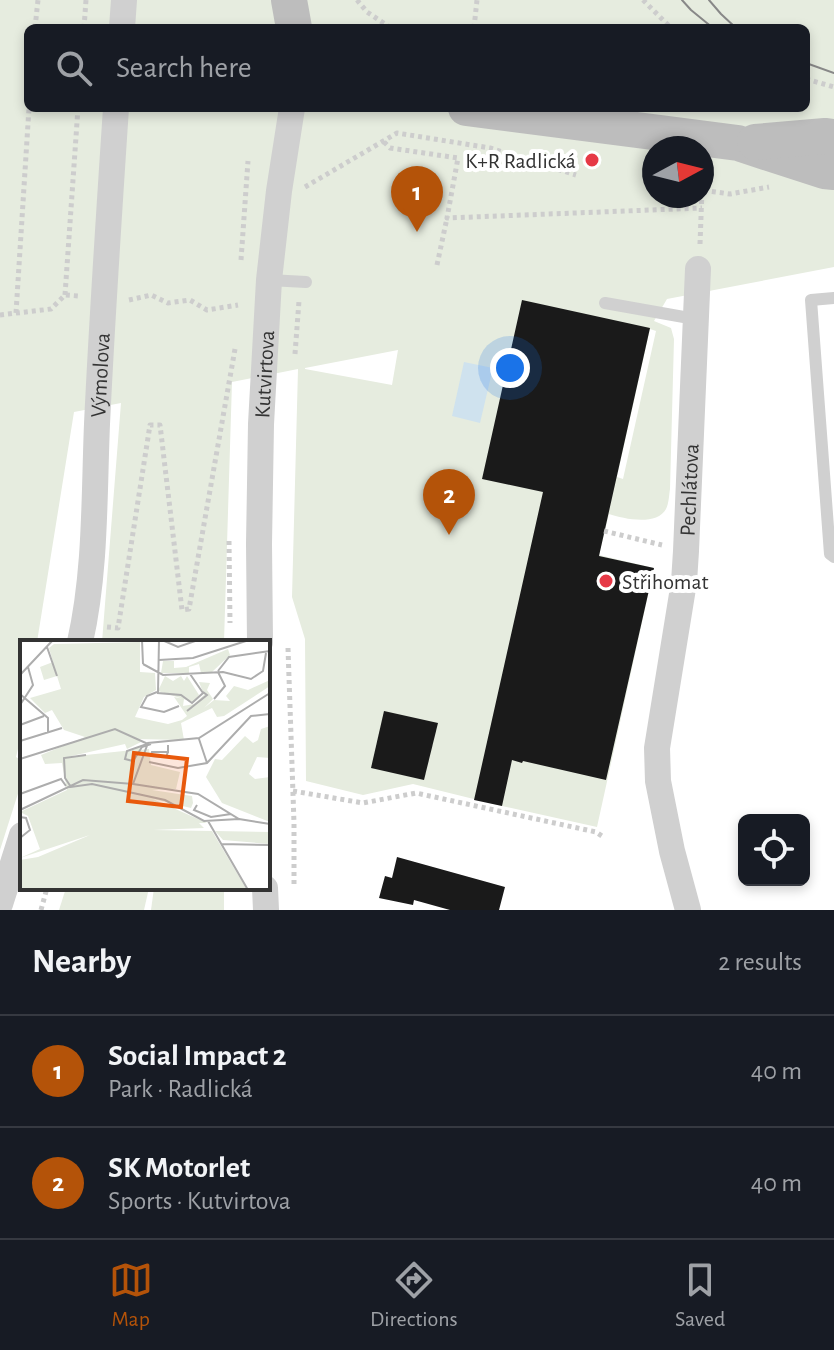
<!DOCTYPE html>
<html lang="en">
<head>
<meta charset="utf-8">
<style>
	:root { --surface:#171b24; --page:#20242c; --text:#f1f3f6; --muted:#9ea1a6; --line:#363941; --accent:#b45309 }
	body { margin:0; font-family:"Alegreya Sans",sans-serif; background:var(--page); color:var(--text) }
	.controls { position:absolute; right:24px; bottom:24px; display:grid; overflow:hidden; border-radius:12px; box-shadow:0 4px 12px #0003 }
	.controls button { width:72px; height:72px; display:grid; place-items:center; padding:0; border:0; border-bottom:2px solid var(--line); background:var(--surface); color:var(--text); font:40px sans-serif }
	.compass { position:absolute; left:642px; top:136px; width:72px; height:72px; border-radius:50%; background:var(--surface); box-shadow:0 4px 12px #0003; rotate:83deg }
	.you { position:absolute; left:510px; top:368px; width:28px; height:28px; margin:-20px; border:6px solid #fff; border-radius:50%; background:#1a73e8; box-shadow:0 0 0 12px #1a73e833 }
	.badge { display:grid; place-items:center; width:52px; height:52px; border-radius:50%; background:var(--accent); color:#fff; font-size:26px; font-weight:700 }
	.pin { position:absolute; translate:-50% -66px; filter:drop-shadow(0 2px 4px #0008) }
	.pin::after { content:''; position:absolute; top:42px; width:28px; height:24px; background:inherit; clip-path:polygon(0 0,100% 0,50% 100%) }
	.list { margin:0; padding:0; list-style:none }
	h2 { display:flex; justify-content:space-between; align-items:center; height:104px; margin:0; padding:0 32px; font-size:34px }
	h2 small { font-size:26px; font-weight:400; color:var(--muted) }
	.list li { display:grid; grid-template-columns:52px 1fr auto; gap:24px; align-items:center; box-sizing:border-box; height:112px; padding:0 32px; border-top:2px solid var(--line) }
	.list b { display:block; font-size:30px; white-space:nowrap }
	.list p { margin:0; font-size:26px; white-space:nowrap; color:var(--muted) }
	.list em { font-size:26px; font-style:normal; color:var(--muted) }
	.icon { flex:none; width:44px; height:44px; fill:none; stroke:currentColor; stroke-width:2; stroke-linecap:round; stroke-linejoin:round }
	.map { position:relative; flex:none; width:834px; height:910px; overflow:hidden }
	.search { position:absolute; background:var(--surface); box-shadow:0 4px 12px #0003; left:24px; right:24px; top:24px; height:88px; display:flex; align-items:center; gap:20px; box-sizing:border-box; padding:0 28px; border-radius:12px; color:var(--muted); font-size:30px }
	.sheet { height:328px; background:var(--surface) }
	nav { display:flex; justify-content:space-around; align-items:center; box-sizing:border-box; height:112px; border-top:2px solid var(--line); background:var(--surface); font-size:22px; color:var(--muted) }
	nav a { display:grid; justify-items:center; gap:4px }
	nav .on { color:var(--accent) }
	.map>svg:first-child { display:block }
	.green { fill:#e6ecdf; fill-rule:evenodd }
	.water { fill:#cfe2ee }
	.building { fill:#1a1a1a }
	.lines { fill:none; stroke-linecap:round; stroke-linejoin:round }
	.path { stroke:#cdcdcd; stroke-width:5; stroke-dasharray:4 4; stroke-linecap:butt }
	.service { stroke:#d0d0d0; stroke-width:12 }
	.minor { stroke:#d0d0d0; stroke-width:26 }
	.secondary { stroke:#bdbdbd; stroke-width:36 }
	.tram { stroke:#888; stroke-width:2 }
	.poi-dot { fill:#e63946; stroke:#fff; stroke-width:3 }
	.labels { text-anchor:middle; stroke-width:8; stroke-linejoin:round; paint-order:stroke }
	.poi-label { font-size:22px; fill:#333; stroke:#fff; text-anchor:end }
	.street-label { font-size:22px; fill:#333; stroke:#fff }
	.inset-road { fill:none; stroke:#adadad; stroke-width:2 }
	.view { fill:#e8590c; fill-opacity:0.15; stroke:#e8590c; stroke-width:4 }
	.inset-edge { fill:none; stroke:#333; stroke-width:4 }
</style>
</head>
<body>
<div class="map">
<svg width="834" height="910" viewBox="0 0 834 910">
	<rect width="100%" height="100%" fill="#fff"/>
	<g class="green">
		<path d="M 0,0 L 834,0 L 834,267 L 667,299 L 654,321 L 671,328 L 674,339 L 670,489 C 669,495 669,503 666,509 C 657,526 624,519 609,514 L 599,555 L 654,568 L 597,827 L 502,806 L 413,784 L 363,795 L 306,781 L 305,639 L 292,597 L 298,369 L 232,382 L 224,642 L 102,642 L 121,403 L 74,412 L 37,642 L 22,642 L 22,733 L 16,757 L 22,761 L 22,781 L 0,850 ZM 28,28 L 806,28 L 806,108 L 28,108 ZM 654,148 L 702,148 L 702,196 L 654,196 ZM 650,329 L 656,331 L 623,479 L 617,477 ZM 398,350 L 392,385 L 305,369 L 305,368 Z"/>
		<path d="M 66,888 L 149,888 L 144,910 L 59,910 Z"/>
		<path d="M 154,888 L 224,888 L 224,910 L 151,910 Z"/>
	</g>
	<path class="water" d="M 464,362 L 493,368 L 480,423 L 452,416 Z"/>
	<g class="building">
		<path d="M 522,300 L 650,328 L 599,556 L 654,568 L 606,780 L 523,761 L 522,763 L 512,760 L 502,806 L 474,800 L 543,492 L 482,479 Z"/>
		<path d="M 384,711 L 438,723 L 424,780 L 371,768 Z"/>
		<path d="M 397,857 L 505,887 L 499,910 L 450,910 L 414,900 L 413,905 L 379,898 L 385,876 L 392,878 Z"/>
	</g>
	<g class="lines">
		<g class="path">
			<path d="M 357,0 L 367,12 L 391,28"/>
			<path d="M 643,0 L 671,28"/>
			<path d="M 35,28 L 38,0"/>
			<path d="M 84,28 L 86,0"/>
			<path d="M 474,28 L 477,0"/>
			<path d="M 806,79 L 834,87"/>
			<path d="M 384,142 L 390,148 L 458,158 L 447,218 L 702,208"/>
			<path d="M 305,187 L 397,133 L 490,148 L 576,175"/>
			<path d="M 700,244 L 702,190 L 730,194 L 769,187"/>
			<path d="M 241,260 L 248,161"/>
			<path d="M 437,265 L 447,218"/>
			<path d="M 65,295 L 78,108"/>
			<path d="M 129,300 L 151,295 L 168,303 L 190,300 L 207,310 L 238,305"/>
			<path d="M 16,313 L 29,108"/>
			<path d="M 0,315 L 51,309 L 65,295 L 79,296"/>
			<path d="M 295,354 L 299,301"/>
			<path d="M 604,531 L 662,545"/>
			<path d="M 229,541 L 230,623"/>
			<path d="M 107,627 L 118,628 L 150,425 L 160,425 L 182,610 L 189,609 L 235,349"/>
			<path d="M 288,648 L 294,823 L 294,886"/>
			<path d="M 20,745 L 22,746"/>
			<path d="M 293,791 L 363,803 L 416,793 L 596,832 L 605,838"/>
			<path d="M 41,910 L 47,888"/>
		</g>
		<g class="service">
			<path d="M 269,280 L 306,282"/>
			<path d="M 834,298 L 811,300 L 830,554 L 834,557"/>
			<path d="M 605,303 L 695,319"/>
		</g>
		<g class="minor">
			<path d="M 122,28 L 124,0"/>
			<path id="s1" d="M 80,642 C 96,571 94,496 97,424 C 102,318 109,213 116,108"/>
			<path id="s2" d="M 260,642 L 259,544 L 261,424 L 269,280 L 279,191 L 292,108"/>
			<path d="M 265,888 L 266,910"/>
			<path d="M 0,904 L 22,835"/>
			<path id="s3" d="M 688,910 L 672,851 L 658,781 L 657,748 L 684,582 L 686,551 L 698,269"/>
		</g>
		<g class="secondary">
			<path d="M 289,0 L 294,28"/>
			<path d="M 466,108 L 738,143 L 824,171 L 834,172"/>
			<path d="M 755,142 L 825,136 L 834,137"/>
		</g>
		<g class="tram">
			<path d="M 682,0 L 691,10 L 713,28"/>
			<path d="M 709,0 L 721,14 L 736,28"/>
			<path d="M 806,63 L 834,73"/>
		</g>
	</g>
	<g class="poi-dot">
		<circle cx="592" cy="160" r="8"/>
		<circle cx="606" cy="581" r="8"/>
	</g>
	<g class="labels">
		<g class="poi-label">
			<text x="576" y="168">K+R Radlická</text>
			<text x="622" y="589" text-anchor="start">Střihomat</text>
		</g>
		<g class="street-label">
			<text dy="8" stroke="none"><textPath href="#s2" startOffset="268">Kutvirtova</textPath></text>
			<text dy="8" stroke="none"><textPath href="#s1" startOffset="268">Výmolova</textPath></text>
			<text dy="8" stroke="none"><textPath href="#s3" startOffset="426">Pechlátova</textPath></text>
		</g>
	</g>
	<g transform="translate(20 640)">
		<rect width="250" height="250" fill="#fff"/>
		<path d="M 120,2 L 120,32 L 135,33 L 136,50 L 124,57 L 115,77 L 148,84 L 162,80 L 167,76 L 154,57 L 164,59 L 163,66 L 174,64 L 184,55 L 179,42 L 190,43 L 187,50 L 193,59 L 184,68 L 194,60 L 210,61 L 206,56 L 214,46 L 228,50 L 250,40 L 250,46 L 204,76 L 197,77 L 192,68 L 161,83 L 164,100 L 116,99 L 121,102 L 107,109 L 105,104 L 47,117 L 113,110 L 122,105 L 120,110 L 129,109 L 131,125 L 160,132 L 156,149 L 132,150 L 172,156 L 173,163 L 171,168 L 133,159 L 187,183 L 179,183 L 184,188 L 133,190 L 192,191 L 227,250 L 0,250 L 0,220 L 18,217 L 70,195 L 0,218 L 20,209 L 8,176 L 0,172 L 47,150 L 42,123 L 25,124 L 21,115 L 65,97 L 44,90 L 32,70 L 25,73 L 10,58 L 41,49 L 37,36 L 24,40 L 20,27 L 33,22 L 29,8 L 34,4 ZM 208,9 L 210,15 L 192,32 L 181,33 L 179,24 L 169,27 L 169,33 L 141,33 L 143,21 L 154,21 L 154,28 L 166,27 ZM 145,36 L 153,41 L 161,36 L 164,41 L 167,36 L 179,55 L 173,62 L 138,51 ZM 250,86 L 250,118 L 237,117 L 229,134 L 235,139 L 250,137 L 250,182 L 202,163 L 186,137 L 195,119 L 202,120 L 225,96 L 233,103 L 238,100 L 241,89 ZM 195,191 L 250,192 L 250,204 L 203,200 Z" fill="#e6ecdf"/>
		<path class="inset-road" d="M 36,0 L 130,0M 122,0 L 123,24M 139,0 L 138,53 L 161,55 L 172,63 L 183,53 L 170,34M 142,0 L 158,7 L 178,0M 27,7 L 37,36M 139,20 L 173,18 L 229,0M 123,24 L 143,35 L 203,32 L 231,39 L 243,31 L 246,13M 198,31 L 209,17 L 250,11M 0,35 L 33,0M 137,52 L 127,56 L 121,67 L 144,72 L 159,66M 0,54 L 28,78 L 28,92M 194,59 L 205,46 L 198,32M 0,65 L 13,45 L 8,27M 167,71 L 187,55 L 183,52M 0,85 L 24,76M 179,99 L 187,123M 0,101 L 42,88M 130,103 L 107,111 L 105,119 L 113,121 L 122,107 L 131,104M 148,105 L 148,112 L 132,112 L 131,116 L 146,117 L 148,112M 66,115 L 44,118 L 45,138 L 51,147 L 72,144 L 145,160 L 184,181 L 219,179M 0,119 L 95,89 L 128,104M 129,122 L 158,128 L 187,123 L 231,76 L 250,74M 113,144 L 178,154 L 219,179 L 250,184M 0,154 L 41,139 L 46,146M 177,165 L 174,170 L 191,177 L 211,174M 0,170 L 63,140 L 113,144 L 128,103 L 179,98 L 250,53M 0,177 L 6,178 L 10,190 L 0,198M 188,181 L 228,250M 201,204 L 250,205"/>
		<path class="view" d="M 114,113 L 167,119 L 161,167 L 108,161 Z"/>
		<rect width="250" height="250" class="inset-edge"/>
	</g>
</svg>
<div class="controls">
<button><svg class="icon" aria-label="locate" viewBox="0 0 24 24"><circle cx="12" cy="12" r="6"/><path d="M12 2v4M12 18v4M2 12h4M18 12h4"/></svg></button>
</div>
<svg class="compass" viewBox="-18 -18 36 36"><path d="M0-13l5 13h-10z" fill="#e53935"/><path d="M0 13l5-13h-10z" fill="#9ea1a6"/></svg>
<div class="you"></div>
<div class="pin badge" style="left:417px;top:232px">1</div>
<div class="pin badge" style="left:449px;top:535px">2</div>
<div class="search"><svg class="icon" aria-label="search" viewBox="0 0 24 24"><circle cx="10" cy="10" r="6"/><path d="M15 15l6 6"/></svg>Search here</div>
</div>
<section class="sheet">
<h2>Nearby<small>2 results</small></h2>
<ul class="list">
<li><span class="badge">1</span><div><b>Social Impact 2</b><p>Park · Radlická</p></div><em>40 m</em></li>
<li><span class="badge">2</span><div><b>SK Motorlet</b><p>Sports · Kutvirtova</p></div><em>40 m</em></li>
</ul>
</section>
<nav>
<a class="on"><svg class="icon" aria-label="map" viewBox="0 0 24 24"><path d="M3 6l6-2 6 2 6-2v14l-6 2-6-2-6 2zM9 4v14M15 6v14"/></svg>Map</a>
<a><svg class="icon" aria-label="directions" viewBox="0 0 24 24"><path d="M12 3l9 9-9 9-9-9zM9 14v-3h6M13 9l2 2-2 2"/></svg>Directions</a>
<a><svg class="icon" aria-label="saved" viewBox="0 0 24 24"><path d="M7 4h10v16l-5-4-5 4z"/></svg>Saved</a>
</nav>
</body>
</html>
